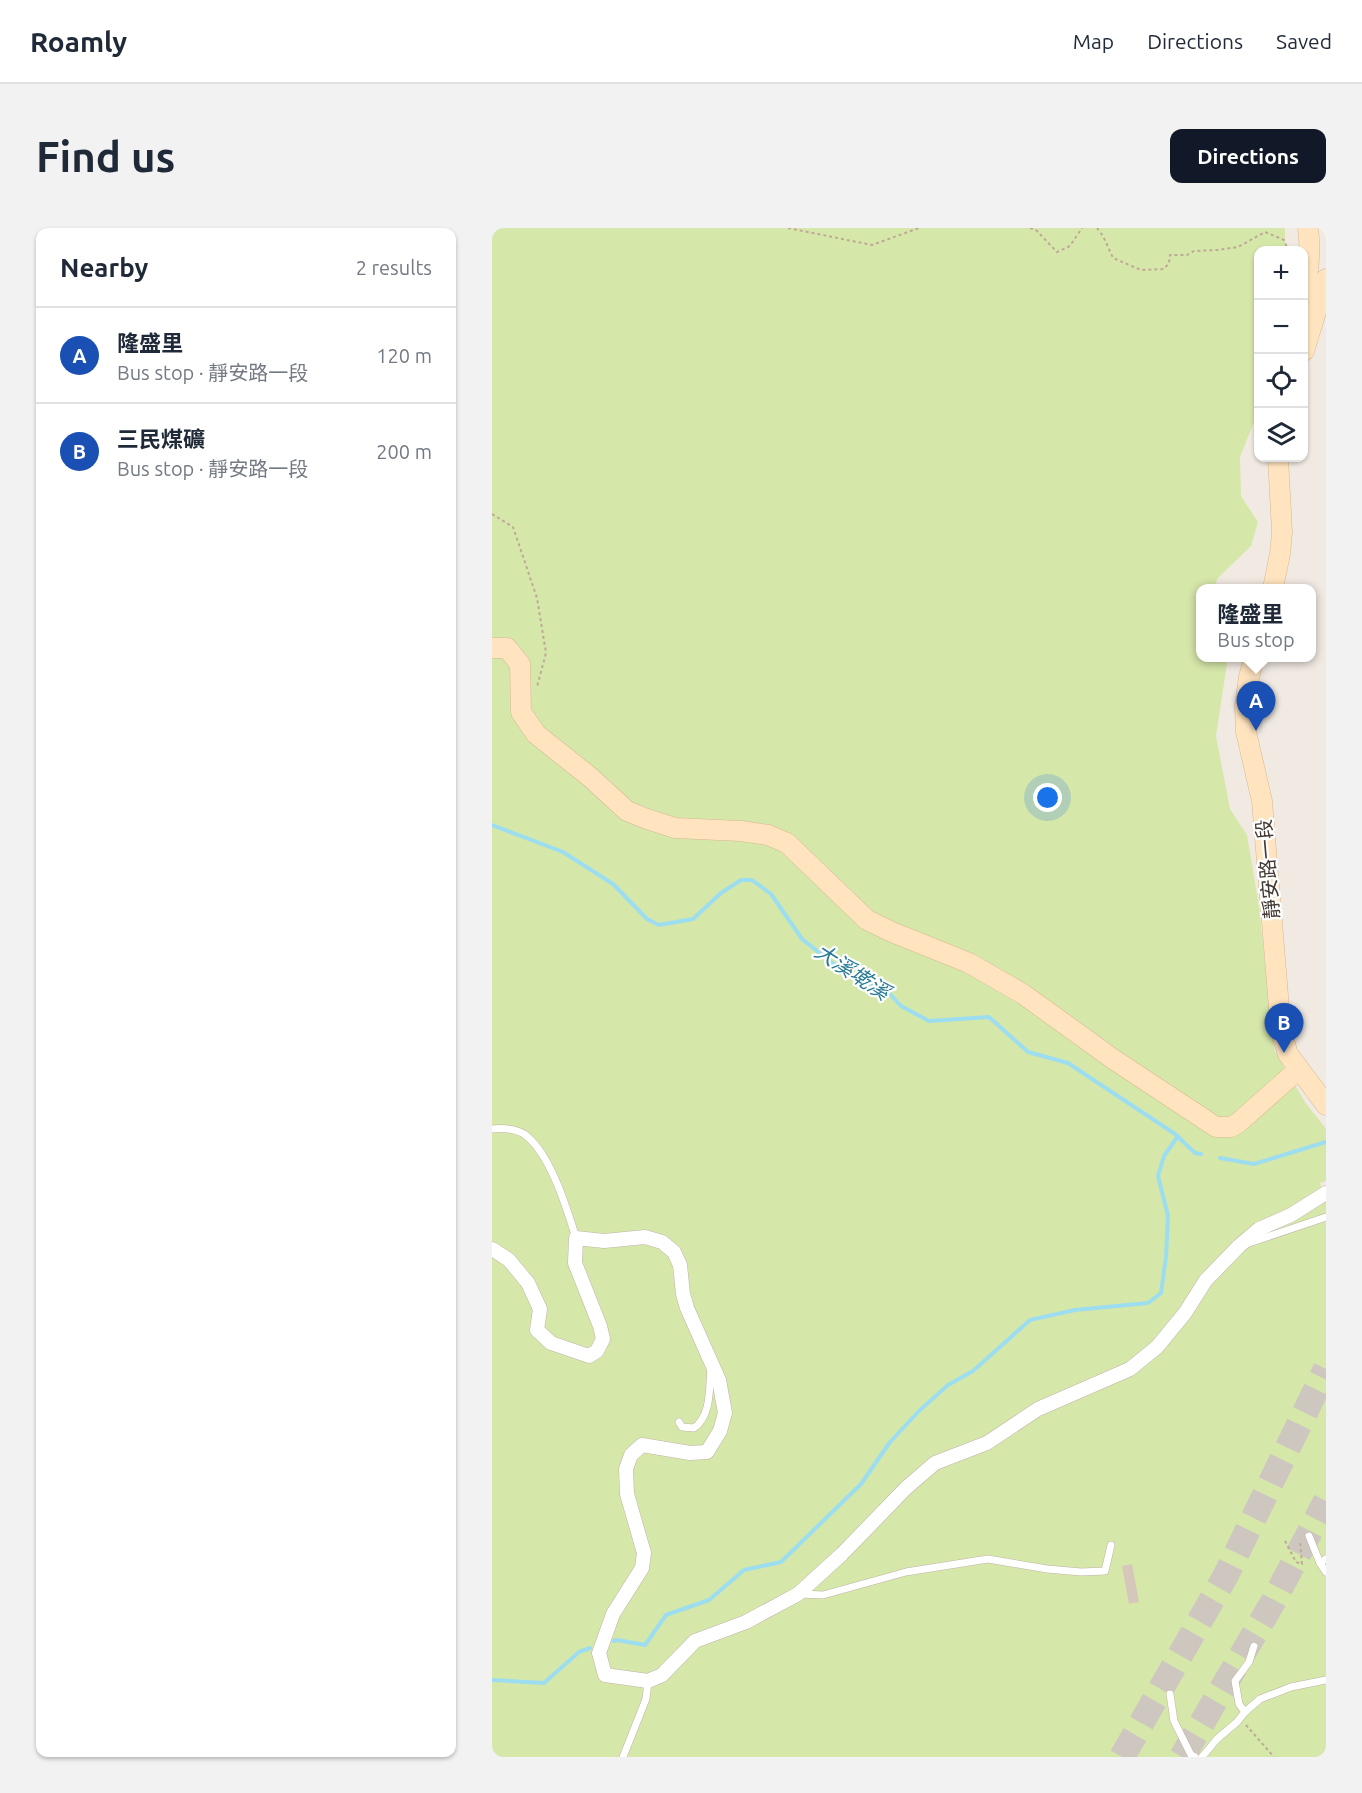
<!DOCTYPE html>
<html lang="en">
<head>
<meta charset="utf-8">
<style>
	:root { --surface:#fff; --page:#f2f2f3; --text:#1f2937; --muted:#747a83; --line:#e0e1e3; --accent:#111827 }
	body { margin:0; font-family:Ubuntu,"Noto Sans TC",sans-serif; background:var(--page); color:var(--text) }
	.controls { position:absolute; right:18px; top:18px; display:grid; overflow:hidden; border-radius:12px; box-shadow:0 2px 4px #0004 }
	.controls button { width:54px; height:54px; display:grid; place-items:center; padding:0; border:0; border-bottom:2px solid var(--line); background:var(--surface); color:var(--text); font:30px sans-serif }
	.you { position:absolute; left:556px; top:570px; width:21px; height:21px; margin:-15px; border:4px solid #fff; border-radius:50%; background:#1a73e8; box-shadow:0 0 0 9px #1a73e833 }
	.badge { display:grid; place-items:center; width:39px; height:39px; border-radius:50%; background:var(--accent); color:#fff; font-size:20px; font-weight:700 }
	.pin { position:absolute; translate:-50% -50px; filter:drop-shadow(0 2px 3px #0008) }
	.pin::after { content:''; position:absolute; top:32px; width:21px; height:18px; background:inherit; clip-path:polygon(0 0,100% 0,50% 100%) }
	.popup { position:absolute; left:704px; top:356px; width:120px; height:78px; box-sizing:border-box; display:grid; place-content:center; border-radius:12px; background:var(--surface); filter:drop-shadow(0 2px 4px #0005); font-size:20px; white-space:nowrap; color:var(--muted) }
	.popup b { font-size:22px; color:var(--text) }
	.popup::after { content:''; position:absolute; left:50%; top:100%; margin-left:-12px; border:12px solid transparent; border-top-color:var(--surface) }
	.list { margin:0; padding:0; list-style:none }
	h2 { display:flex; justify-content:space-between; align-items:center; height:78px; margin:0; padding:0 24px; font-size:26px }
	h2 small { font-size:20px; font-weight:400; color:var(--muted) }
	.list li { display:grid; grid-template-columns:39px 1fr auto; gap:18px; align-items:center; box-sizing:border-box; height:96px; padding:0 24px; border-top:2px solid var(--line) }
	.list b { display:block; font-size:22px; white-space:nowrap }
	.list p { margin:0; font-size:20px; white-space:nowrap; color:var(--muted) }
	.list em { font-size:20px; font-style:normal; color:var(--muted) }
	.icon { flex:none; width:33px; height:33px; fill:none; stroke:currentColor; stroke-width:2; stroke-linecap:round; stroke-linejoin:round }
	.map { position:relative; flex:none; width:834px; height:1529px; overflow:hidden; border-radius:12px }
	header { display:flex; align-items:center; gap:36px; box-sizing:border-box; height:84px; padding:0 30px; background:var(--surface); border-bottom:2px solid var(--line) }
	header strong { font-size:28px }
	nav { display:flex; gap:33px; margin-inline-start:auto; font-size:21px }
	.intro { display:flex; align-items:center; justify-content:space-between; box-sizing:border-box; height:144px; padding:0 36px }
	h1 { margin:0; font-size:42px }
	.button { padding:15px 27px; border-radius:12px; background:var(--accent); color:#fff; font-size:21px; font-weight:700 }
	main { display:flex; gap:36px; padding:0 36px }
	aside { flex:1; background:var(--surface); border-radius:12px; box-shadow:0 2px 4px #0004 }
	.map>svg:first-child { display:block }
	.green { fill:#d6e7aa }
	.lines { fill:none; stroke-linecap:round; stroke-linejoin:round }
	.stream { stroke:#9dddf0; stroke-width:4 }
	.building { fill:#d6c7bb }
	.highway-tunnel { stroke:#cec7bf; stroke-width:26; stroke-dasharray:26 13; stroke-linecap:butt }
	.lane-casing { stroke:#c0b3a8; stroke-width:8 }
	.street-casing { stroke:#c0b3a8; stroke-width:15 }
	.secondary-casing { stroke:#d5b894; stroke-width:21 }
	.path { stroke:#bea996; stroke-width:2; stroke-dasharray:3 3; stroke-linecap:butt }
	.lane { stroke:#fff; stroke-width:7 }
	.street { stroke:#fff; stroke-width:14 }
	.secondary { stroke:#ffe4bf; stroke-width:20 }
	.labels { text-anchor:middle; stroke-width:4.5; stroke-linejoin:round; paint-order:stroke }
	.street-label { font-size:20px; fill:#433a33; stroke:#fff }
	.water-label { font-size:21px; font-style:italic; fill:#297b96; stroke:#fff }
</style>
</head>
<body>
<header>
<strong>Roamly</strong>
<nav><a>Map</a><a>Directions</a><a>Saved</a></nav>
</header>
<div class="intro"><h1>Find us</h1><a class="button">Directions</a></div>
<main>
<aside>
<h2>Nearby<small>2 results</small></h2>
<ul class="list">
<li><span class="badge" style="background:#1a4fb4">A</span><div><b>隆盛里</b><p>Bus stop · 靜安路一段</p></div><em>120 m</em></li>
<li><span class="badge" style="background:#1a4fb4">B</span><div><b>三民煤礦</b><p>Bus stop · 靜安路一段</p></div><em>200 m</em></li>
</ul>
</aside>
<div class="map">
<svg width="834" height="1529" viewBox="0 0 834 1529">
	<rect width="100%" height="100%" fill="#f1eae2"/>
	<path class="green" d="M 0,0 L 793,0 L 793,22 L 766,22 L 766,184 L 748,229 L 749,268 L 766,294 L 759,318 L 725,351 L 723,360 L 708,360 L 708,430 L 733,430 L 735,436 L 724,508 L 738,581 L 755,607 L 767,678 L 782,822 L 813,874 L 834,901 L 834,953 L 828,955 L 834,973 L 834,1529 L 0,1529 Z"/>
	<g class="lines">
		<g class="stream">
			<path d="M 0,597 L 71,624 L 121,656 L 155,691 L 167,697 L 201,691 L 229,665 L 249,652 L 260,652 L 279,666 L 310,711 L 344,738 L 396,764 L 409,778 L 437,793 L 497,789 L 536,824 L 576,835 L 683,906 L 703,925 L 709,926"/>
			<path d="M 728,930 L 762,936 L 834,914"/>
			<path d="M 122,1413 L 125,1412 L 153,1417 L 174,1387 L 217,1372 L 252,1342 L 289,1334 L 369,1256 L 398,1214 L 428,1182 L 456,1157 L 481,1143 L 538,1092 L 583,1082 L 656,1075 L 669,1065 L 674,1029 L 676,988 L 666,948 L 672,928 L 686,908"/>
			<path d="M 0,1452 L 52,1455 L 87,1424 L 98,1420"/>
		</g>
	</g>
	<path class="building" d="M 640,1336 L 647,1374 L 637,1376 L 630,1338 Z"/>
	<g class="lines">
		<g class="highway-tunnel">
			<path d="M 630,1529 L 734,1347 L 834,1141"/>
			<path d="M 690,1529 L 781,1374 L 834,1273"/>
		</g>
		<g class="lane-casing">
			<g id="lane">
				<path d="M 0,901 C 11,900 22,900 32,906 C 58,924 75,981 84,1010"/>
				<path d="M 757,1015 L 834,989"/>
				<path d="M 187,1194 L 190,1199 L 202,1200 C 220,1187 217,1159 219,1139"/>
				<path d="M 817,1308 L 828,1335"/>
				<path d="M 834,1331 L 828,1335 L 834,1344"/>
				<path d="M 308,1366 L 331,1367 L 414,1344 L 496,1331 L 555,1341 L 589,1344 L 613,1343 L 619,1317"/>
				<path d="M 762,1418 L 757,1434 L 743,1453 L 747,1476 L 753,1484 L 768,1471 L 799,1459 L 834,1452"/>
				<path d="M 678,1466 L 682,1493 L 699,1527 L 703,1529"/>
				<path d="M 131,1529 L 154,1471 L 156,1453"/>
				<path d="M 710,1529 L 725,1511 L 745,1494 L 753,1484"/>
			</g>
		</g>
		<g class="street-casing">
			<path id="street" d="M 0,1021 L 17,1032 L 36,1055 L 48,1081 L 45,1102 L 59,1115 L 97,1128 L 105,1123 L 111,1111 L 108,1098 L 83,1035 L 84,1010 L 112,1013 L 153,1009 L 170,1014 L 182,1024 L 188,1037 L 191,1066 L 195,1080 L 227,1152 L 233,1185 L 228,1203 L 215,1224 L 198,1225 L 150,1217 L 139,1227 L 134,1241 L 135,1266 L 152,1325 L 150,1340 L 121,1386 L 107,1425 L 113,1447 L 156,1453 L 170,1447 L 203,1413 L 254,1394 L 306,1366 L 350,1326 L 414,1260 L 443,1235 L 495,1215 L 546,1181 L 638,1141 L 665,1119 L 693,1085 L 714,1052 L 747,1018 L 767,1001 L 799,987 L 834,965"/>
		</g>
		<g class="secondary-casing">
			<g id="secondary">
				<path d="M 812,65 C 817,43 819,23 816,0"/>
				<path d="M 812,123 L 834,51"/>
				<path d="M 781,360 L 788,326 L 790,304 L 786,230"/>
				<path d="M 0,420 L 15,420 L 28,436 L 29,484 L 44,506 L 98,549 L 135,583 L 155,591 L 183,600 L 249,603 L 276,607 L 295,615 L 375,692 L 400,704 L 477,735 L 531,766 L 621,831 L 724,899 L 739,899 L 746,895 L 807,841"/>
				<path d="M 762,430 L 757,449 L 753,478 L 754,504 L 770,573 L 789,804 L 796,826 L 834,877"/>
			</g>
		</g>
		<g class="path">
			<path d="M 296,0 L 380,17 L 427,0"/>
			<path d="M 538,0 L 544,2 L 565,24 L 578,18 L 590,0"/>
			<path d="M 605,0 L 611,8 L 621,30 L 649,42 L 672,41 L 677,35 L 678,27 L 695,27 L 702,23 L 725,22 L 746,19 L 773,4 L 792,12 L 796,22"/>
			<path d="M 0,286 L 21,299 L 45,370 L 54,425 L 45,459"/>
			<path d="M 793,1313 L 804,1334 L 810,1336 L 808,1312"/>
			<path d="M 754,1497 L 782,1529"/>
		</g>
		<use href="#lane" class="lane"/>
		<use href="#street" class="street"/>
		<use href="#secondary" class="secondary"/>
	</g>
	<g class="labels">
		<g class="street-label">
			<text transform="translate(776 641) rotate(-95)" y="7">靜安路一段</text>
		</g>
		<g class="water-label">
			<text transform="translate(360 744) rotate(33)" y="7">大溪墘溪</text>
		</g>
	</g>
</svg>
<div class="controls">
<button>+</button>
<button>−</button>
<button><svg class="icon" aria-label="locate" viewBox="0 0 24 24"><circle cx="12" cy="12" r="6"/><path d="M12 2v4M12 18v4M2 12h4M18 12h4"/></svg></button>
<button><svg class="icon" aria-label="layers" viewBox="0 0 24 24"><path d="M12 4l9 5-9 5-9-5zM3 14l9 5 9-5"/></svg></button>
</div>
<div class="you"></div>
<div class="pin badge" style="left:764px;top:503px;background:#1a4fb4">A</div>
<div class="popup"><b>隆盛里</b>Bus stop</div>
<div class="pin badge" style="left:792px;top:825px;background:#1a4fb4">B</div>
</div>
</main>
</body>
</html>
